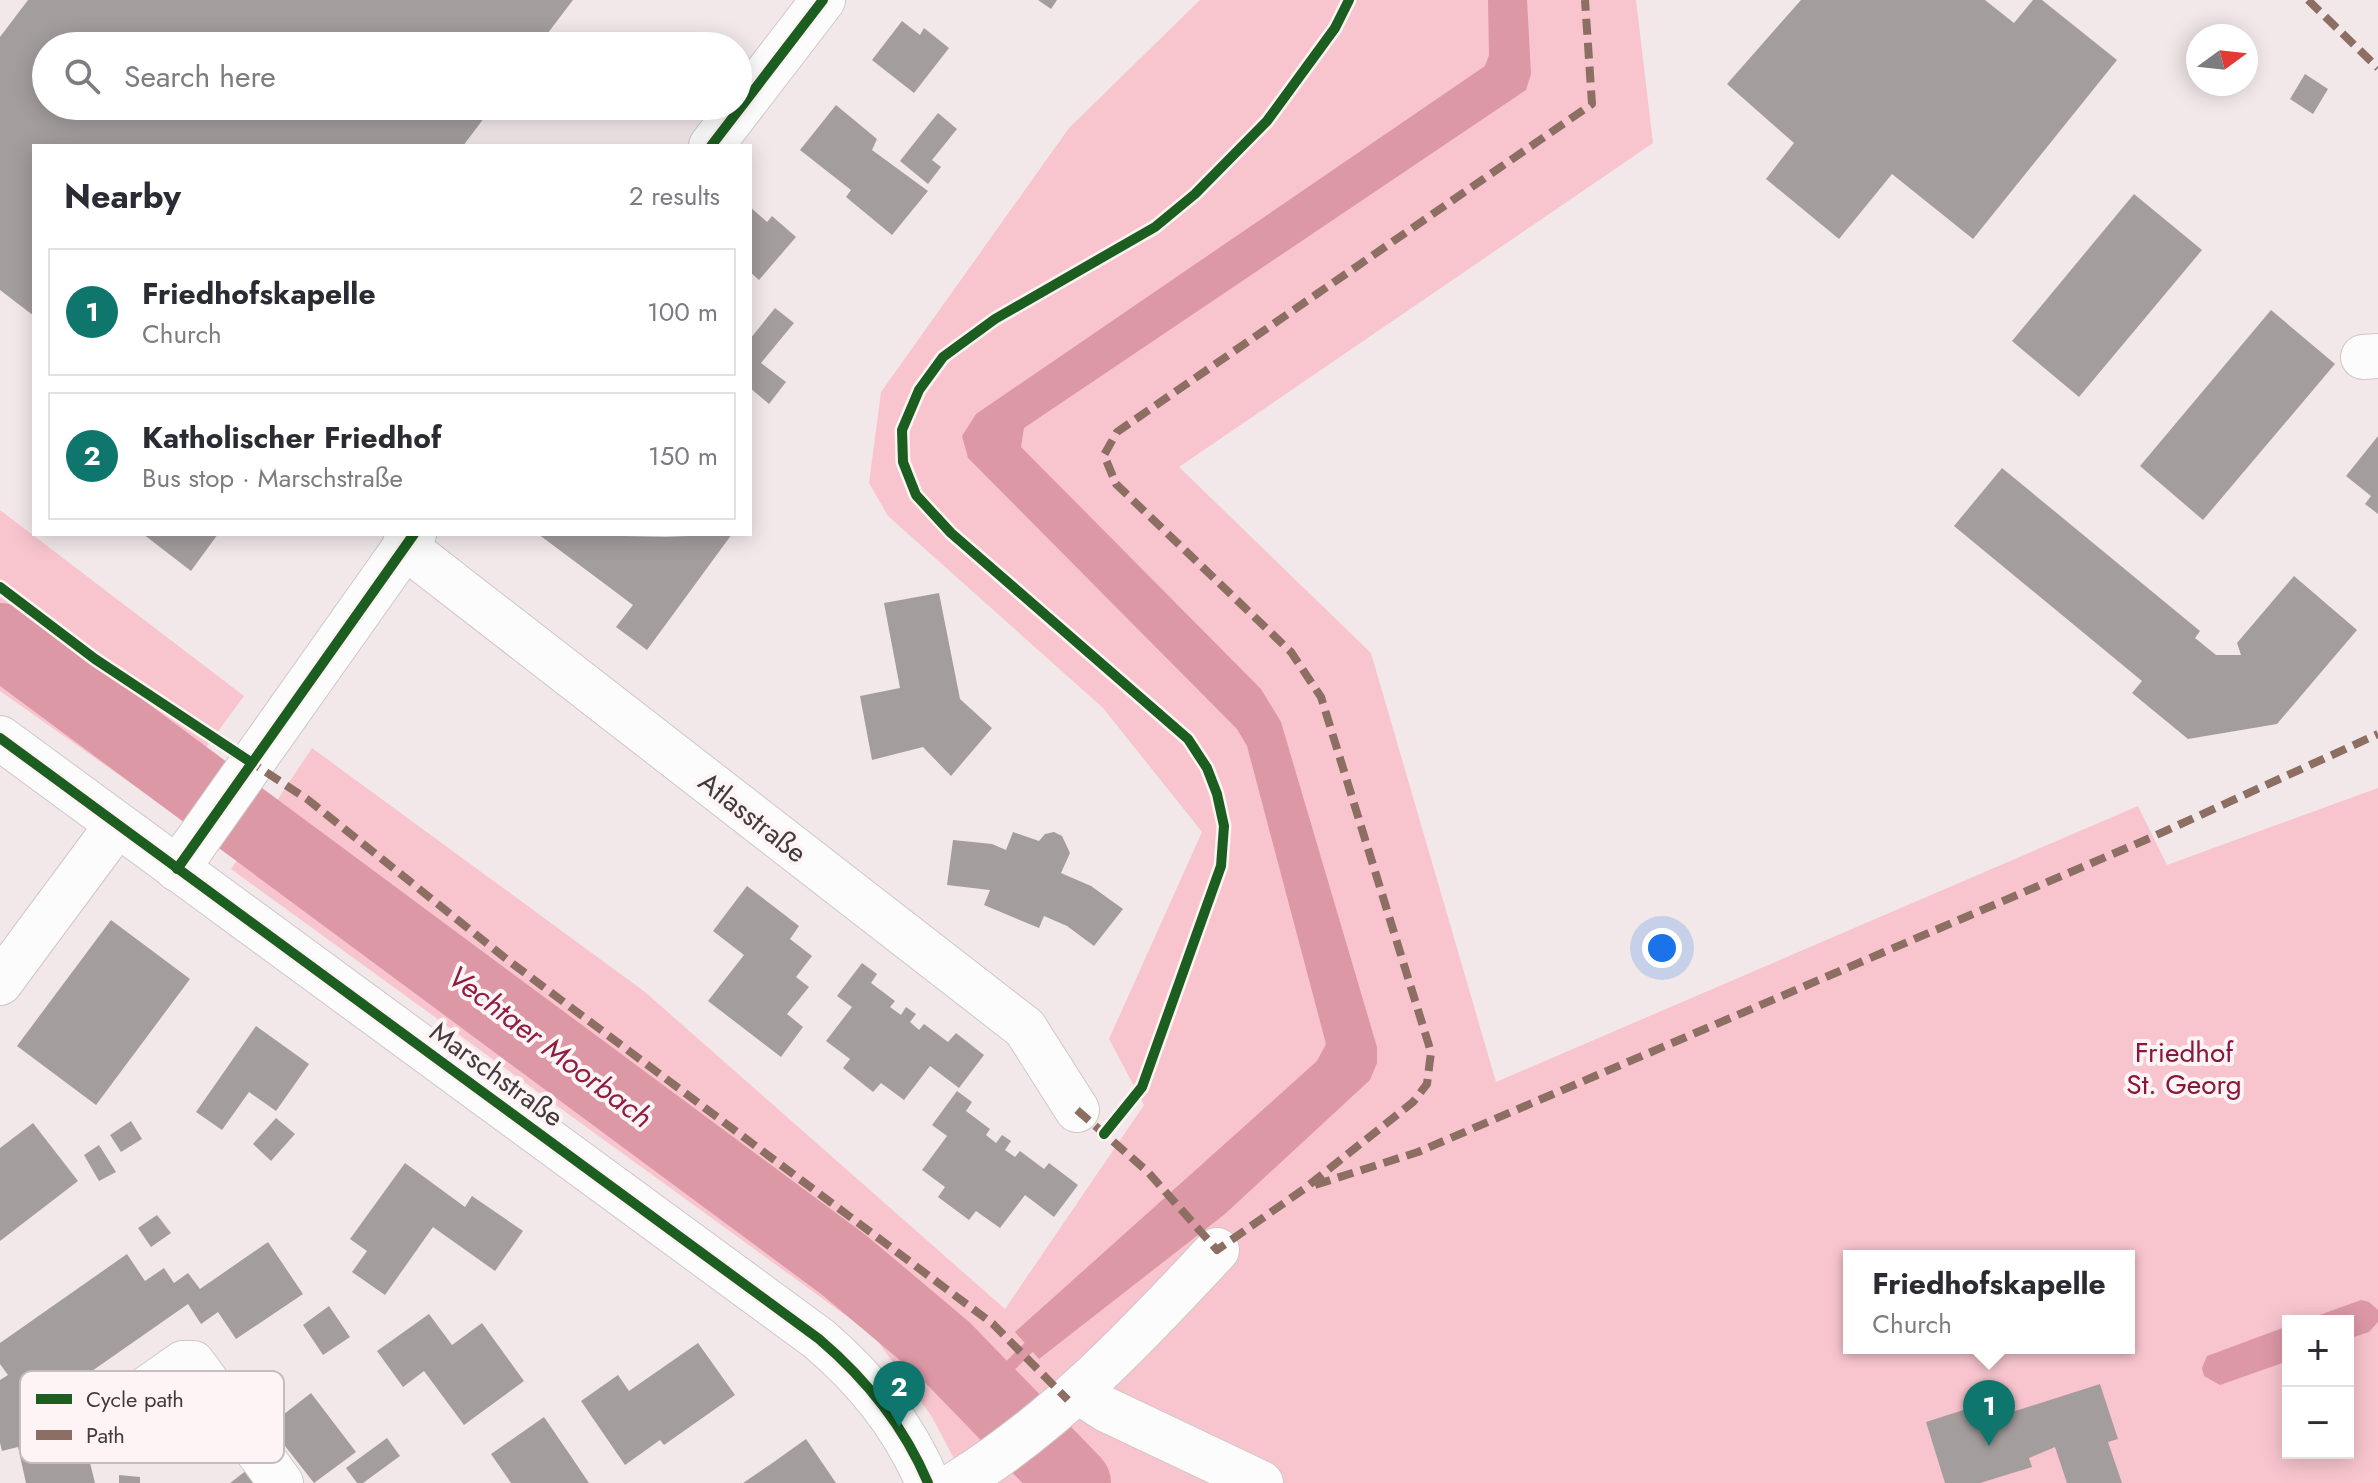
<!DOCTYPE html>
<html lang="en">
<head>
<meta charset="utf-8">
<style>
	:root { --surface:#fff; --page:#f2f2f3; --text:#2b2b33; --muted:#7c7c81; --line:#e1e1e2; --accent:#0f766e }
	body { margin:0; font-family:Jost,sans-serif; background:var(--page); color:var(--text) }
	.controls { position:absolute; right:24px; bottom:24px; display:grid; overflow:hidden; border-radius:0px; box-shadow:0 4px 20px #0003 }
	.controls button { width:72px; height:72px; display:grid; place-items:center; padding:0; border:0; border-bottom:2px solid var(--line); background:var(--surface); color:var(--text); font:40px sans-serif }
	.compass { position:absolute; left:2186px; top:24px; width:72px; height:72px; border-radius:50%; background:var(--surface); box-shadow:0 4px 20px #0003; rotate:75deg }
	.you { position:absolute; left:1662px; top:948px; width:28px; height:28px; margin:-20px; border:6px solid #fff; border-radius:50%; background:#1a73e8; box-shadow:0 0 0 12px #1a73e833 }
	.badge { display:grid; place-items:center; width:52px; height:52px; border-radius:50%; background:var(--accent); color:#fff; font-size:26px; font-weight:700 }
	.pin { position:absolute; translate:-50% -66px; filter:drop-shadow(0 2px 4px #0008) }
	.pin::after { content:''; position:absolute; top:42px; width:28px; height:24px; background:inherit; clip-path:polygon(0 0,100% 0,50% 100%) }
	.popup { position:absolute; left:1843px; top:1250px; width:292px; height:104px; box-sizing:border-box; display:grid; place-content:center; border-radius:0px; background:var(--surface); filter:drop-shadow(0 2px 6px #0005); font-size:26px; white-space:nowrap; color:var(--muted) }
	.popup b { font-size:30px; color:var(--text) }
	.popup::after { content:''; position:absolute; left:50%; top:100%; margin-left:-16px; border:16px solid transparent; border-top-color:var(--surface) }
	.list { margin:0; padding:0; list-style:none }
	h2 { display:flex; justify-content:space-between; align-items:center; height:104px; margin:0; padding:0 32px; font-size:34px }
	h2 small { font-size:26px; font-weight:400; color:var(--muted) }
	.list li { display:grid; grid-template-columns:52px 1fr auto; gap:24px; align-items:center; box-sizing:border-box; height:128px; margin:0 16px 16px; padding:0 16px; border:2px solid var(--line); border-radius:0px }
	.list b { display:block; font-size:30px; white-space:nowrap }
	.list p { margin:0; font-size:26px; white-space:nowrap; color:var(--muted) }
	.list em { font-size:26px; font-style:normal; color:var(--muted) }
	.icon { flex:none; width:44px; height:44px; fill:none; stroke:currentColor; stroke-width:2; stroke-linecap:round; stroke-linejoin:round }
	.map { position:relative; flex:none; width:2378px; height:1483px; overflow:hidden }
	.search { position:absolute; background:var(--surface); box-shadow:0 4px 20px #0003; left:32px; top:32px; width:720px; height:88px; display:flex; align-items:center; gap:20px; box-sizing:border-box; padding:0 28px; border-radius:44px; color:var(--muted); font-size:30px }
	.panel { position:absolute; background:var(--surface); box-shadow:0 4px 20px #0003; left:32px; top:144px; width:720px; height:392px; border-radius:0px }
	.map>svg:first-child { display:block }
	.green { fill:#f8c5ce; fill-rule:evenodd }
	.water { fill:#dd98a6 }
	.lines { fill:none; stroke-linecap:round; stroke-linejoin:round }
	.stream { stroke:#dd98a6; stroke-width:12 }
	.river { stroke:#dd98a6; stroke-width:74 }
	.building { fill:#a49d9e }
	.minor-casing { stroke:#cec7c8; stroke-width:46 }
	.minor { stroke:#fdfcfc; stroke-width:44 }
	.quiet { stroke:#8d6e63; stroke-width:8; stroke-dasharray:16 8; stroke-linecap:butt }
	.cycleway-casing { stroke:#fef4f5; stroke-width:15 }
	.cycleway { stroke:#1b5e20; stroke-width:10 }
	.labels { text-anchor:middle; stroke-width:8; stroke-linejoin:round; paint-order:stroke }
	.street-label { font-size:28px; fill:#413b3c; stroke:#fef4f5 }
	.park-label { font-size:28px; fill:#89163c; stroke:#fef4f5 }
	.water-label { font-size:30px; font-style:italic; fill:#8f1d41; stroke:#fef4f5 }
	.key { fill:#fef4f5; stroke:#c5bcbe; stroke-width:2 }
	.key-label { font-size:22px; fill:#413b3c }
</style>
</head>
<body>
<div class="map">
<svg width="2378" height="1483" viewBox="0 0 2378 1483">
	<rect width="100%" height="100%" fill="#f2e8ea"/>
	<g class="green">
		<path d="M 1200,0 L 1636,0 L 1653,143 L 1179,467 L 1371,653 L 1496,1082 L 2138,806 L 2167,865 L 2378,788 L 2378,1483 L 967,1483 L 932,1417 L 874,1336 L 231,869 L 312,748 L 645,992 L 1005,1309 L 1144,1105 L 1109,1039 L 1202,832 L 1103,708 L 888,516 L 869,483 L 881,392 L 1069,128 ZM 1849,1256 L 2129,1256 L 2129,1348 L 1849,1348 ZM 2288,1321 L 2348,1321 L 2348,1453 L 2288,1453 Z"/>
		<path d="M 0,510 L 244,696 L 163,806 L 0,691 Z"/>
	</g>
	<g class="water">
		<path d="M 1488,0 L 1527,0 L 1531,74 L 1526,90 L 1024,428 L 1021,447 L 1261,689 L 1281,722 L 1377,1047 L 1377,1063 L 1370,1080 L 1225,1214 L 1039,1359 L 1015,1332 L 1317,1061 L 1326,1044 L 1247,746 L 1237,729 L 968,458 L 962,436 L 976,414 L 1485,66 L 1489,55 Z"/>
		<path d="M 2361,1300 L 2369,1302 L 2378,1310 L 2378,1322 L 2369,1332 L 2348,1339 L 2348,1321 L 2303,1321 Z"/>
		<path d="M 2288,1326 L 2288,1361 L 2220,1385 L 2204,1376 L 2202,1368 L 2207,1356 Z"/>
	</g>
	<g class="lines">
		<path class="stream" d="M 986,1390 L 1030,1346"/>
		<path class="river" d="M 0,640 L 844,1265 L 944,1349 L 1074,1483"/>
	</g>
	<g class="building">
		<path d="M 28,0 L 573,0 L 538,46 L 46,46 L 46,106 L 493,106 L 463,146 L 34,146 L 34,316 L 0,290 L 0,37 Z"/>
		<path d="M 1038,0 L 1057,0 L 1051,9 Z"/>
		<path d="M 1801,0 L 1985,0 L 2014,23 L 2033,0 L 2042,0 L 2117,60 L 1973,239 L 1892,174 L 1839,239 L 1766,179 L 1794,143 L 1727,84 Z"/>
		<path d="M 902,21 L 920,35 L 924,28 L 949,48 L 914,93 L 872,60 Z"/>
		<path d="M 2305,74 L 2328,89 L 2313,114 L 2290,99 Z"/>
		<path d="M 836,105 L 877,139 L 872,150 L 928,191 L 892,235 L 846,197 L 851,190 L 800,150 Z"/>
		<path d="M 938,113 L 957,129 L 932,160 L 941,167 L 928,184 L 900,161 Z"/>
		<path d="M 2134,194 L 2202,250 L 2079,397 L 2012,341 Z"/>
		<path d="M 750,207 L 767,222 L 772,216 L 796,237 L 759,280 L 750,272 Z"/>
		<path d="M 775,308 L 794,323 L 761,363 L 786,382 L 769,404 L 750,388 L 750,339 Z"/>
		<path d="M 2271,310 L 2335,364 L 2203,520 L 2140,466 Z"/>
		<path d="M 2378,436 L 2378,514 L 2365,504 L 2371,496 L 2346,476 Z"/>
		<path d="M 2002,468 L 2200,631 L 2195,638 L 2216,655 L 2241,655 L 2237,643 L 2294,576 L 2357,630 L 2277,724 L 2188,739 L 2132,693 L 2142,681 L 1954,526 Z"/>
		<path d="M 143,534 L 218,534 L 191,571 Z"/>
		<path d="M 538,534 L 666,537 L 732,534 L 647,650 L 616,627 L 633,605 Z"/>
		<path d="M 939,593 L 960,699 L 992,728 L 951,776 L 923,747 L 872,760 L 860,696 L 900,688 L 884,603 Z"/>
		<path d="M 1013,832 L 1039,841 L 1045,834 L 1054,832 L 1062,836 L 1070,853 L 1061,873 L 1091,886 L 1123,909 L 1094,946 L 1067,926 L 1044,916 L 1039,928 L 984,905 L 990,890 L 947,885 L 953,840 L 992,844 L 1006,850 Z"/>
		<path d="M 747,886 L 799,926 L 790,939 L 812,956 L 796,977 L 809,987 L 787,1014 L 803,1027 L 781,1057 L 708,1001 L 744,955 L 713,931 Z"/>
		<path d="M 111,920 L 190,979 L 96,1105 L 17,1046 Z"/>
		<path d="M 862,963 L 877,974 L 871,983 L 895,1001 L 890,1007 L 901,1015 L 906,1007 L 916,1014 L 910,1022 L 919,1030 L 924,1024 L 948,1042 L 956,1033 L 984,1055 L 959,1088 L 930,1066 L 904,1100 L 881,1083 L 873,1092 L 843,1068 L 850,1059 L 826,1041 L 852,1007 L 837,996 Z"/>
		<path d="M 256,1026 L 309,1064 L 276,1111 L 249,1092 L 222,1130 L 196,1112 Z"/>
		<path d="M 957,1091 L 972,1102 L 966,1111 L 990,1129 L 986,1135 L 996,1143 L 1002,1135 L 1011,1141 L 1005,1150 L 1015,1157 L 1020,1151 L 1044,1169 L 1049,1163 L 1078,1185 L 1054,1217 L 1025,1195 L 1000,1228 L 976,1211 L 969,1220 L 938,1197 L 945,1187 L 922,1170 L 947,1136 L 932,1125 Z"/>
		<path d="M 276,1118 L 295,1134 L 271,1161 L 253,1144 Z"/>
		<path d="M 131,1121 L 142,1139 L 121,1152 L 110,1135 Z"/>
		<path d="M 33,1123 L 78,1181 L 0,1241 L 0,1148 Z"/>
		<path d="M 99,1145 L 116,1172 L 99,1181 L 84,1155 Z"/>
		<path d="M 405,1163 L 465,1207 L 472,1196 L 523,1231 L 495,1271 L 433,1227 L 385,1295 L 352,1272 L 367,1251 L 350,1239 Z"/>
		<path d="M 157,1215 L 171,1233 L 151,1247 L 138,1228 Z"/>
		<path d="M 268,1242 L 303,1294 L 236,1339 L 218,1312 L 201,1324 L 188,1304 L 36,1410 L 44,1422 L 51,1421 L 55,1437 L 82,1430 L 95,1483 L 26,1483 L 18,1447 L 2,1451 L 0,1443 L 0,1380 L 8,1375 L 0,1364 L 0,1343 L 127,1254 L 145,1281 L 164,1268 L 174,1283 L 188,1273 L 200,1289 Z"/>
		<path d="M 329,1306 L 350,1337 L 323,1355 L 303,1325 Z"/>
		<path d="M 429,1314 L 452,1345 L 482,1323 L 524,1381 L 464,1425 L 424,1371 L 403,1387 L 377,1351 Z"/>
		<path d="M 698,1343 L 735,1395 L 664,1445 L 660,1440 L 625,1465 L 581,1401 L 618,1375 L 629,1391 Z"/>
		<path d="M 2100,1384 L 2118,1439 L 2108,1442 L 2122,1483 L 2067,1483 L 2055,1447 L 2029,1458 L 2032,1467 L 1980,1483 L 1945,1483 L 1926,1422 L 2004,1397 L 2009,1413 Z"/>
		<path d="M 245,1392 L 270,1425 L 311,1393 L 356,1452 L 314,1483 L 285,1446 L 272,1456 L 231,1402 Z"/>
		<path d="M 176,1395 L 201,1430 L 172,1452 L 146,1417 Z"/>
		<path d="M 544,1417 L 568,1452 L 589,1483 L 511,1483 L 491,1454 Z"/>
		<path d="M 387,1438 L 400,1456 L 363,1483 L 357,1483 L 346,1468 Z"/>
		<path d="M 806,1439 L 836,1483 L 743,1483 L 771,1464 Z"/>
		<path d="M 247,1470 L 257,1483 L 230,1483 Z"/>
		<path d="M 119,1475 L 140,1477 L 140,1483 L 119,1483 Z"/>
	</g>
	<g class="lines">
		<g class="minor-casing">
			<g id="minor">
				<path d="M 711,146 L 823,0"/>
				<path d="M 2363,357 L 2378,356"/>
				<path d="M 404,546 L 1025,1028 L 1077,1110"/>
				<path d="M 0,738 L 819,1339 C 866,1379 904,1426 928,1483"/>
				<path d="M 177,869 L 414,534"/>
				<path d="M 0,983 L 117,825"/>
				<path d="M 1078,1391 L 1105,1409 L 1261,1483"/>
				<path d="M 126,1403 L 183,1363 L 193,1363 L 281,1483"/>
				<path d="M 957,1483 C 1056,1422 1138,1335 1217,1250"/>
			</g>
		</g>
		<use href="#minor" class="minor"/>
		<g class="quiet">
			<path d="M 2308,0 L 2378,68"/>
			<path d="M 246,759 L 307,799 L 509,961 L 993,1324 L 1068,1400"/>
			<path d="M 1077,1110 L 1148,1172 L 1217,1250 L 1304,1189 L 1413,1102 L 1427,1084 L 1431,1052 L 1321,697 L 1291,652 L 1116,484 L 1104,455 L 1117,432 L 1592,104 L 1585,0"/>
			<path d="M 1315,1185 L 1418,1152 L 2150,838 L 2378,734"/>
		</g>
		<g class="cycleway-casing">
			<g id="cycleway">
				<path d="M 711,146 L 823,0"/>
				<path d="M 0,587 L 95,659 L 252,763"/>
				<path d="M 0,738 L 819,1339 C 866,1379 904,1426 928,1483"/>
				<path d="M 177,869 L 414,534"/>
				<path d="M 1104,1134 L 1142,1087 L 1221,866 L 1224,826 L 1217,794 L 1207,768 L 1188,739 L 951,533 L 916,495 L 903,462 L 902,430 L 919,390 L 943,357 L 995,319 L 1155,227 L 1195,194 L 1267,121 L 1335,28 L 1349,0"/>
			</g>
		</g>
		<use href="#cycleway" class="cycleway"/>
	</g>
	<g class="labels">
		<g class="street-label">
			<text transform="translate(753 817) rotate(38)" y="10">Atlasstraße</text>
			<text transform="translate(497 1074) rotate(36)" y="10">Marschstraße</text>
		</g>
		<g class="park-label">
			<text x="2184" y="1062">Friedhof<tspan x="2184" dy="32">St. Georg</tspan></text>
		</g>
		<g class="water-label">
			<text transform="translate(550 1047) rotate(37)" y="10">Vechtaer Moorbach</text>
		</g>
	</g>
	<rect x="20" y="1371" width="264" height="92" rx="12" class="key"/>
	<rect x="36" y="1394" width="36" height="10" fill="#1b5e20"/>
	<rect x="36" y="1430" width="36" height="10" fill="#8d6e63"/>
	<g class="key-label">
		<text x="86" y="1407">Cycle path</text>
		<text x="86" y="1443">Path</text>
	</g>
</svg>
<div class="controls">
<button>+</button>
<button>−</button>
</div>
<svg class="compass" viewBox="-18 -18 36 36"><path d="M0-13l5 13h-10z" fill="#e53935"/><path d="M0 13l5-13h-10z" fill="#7c7c81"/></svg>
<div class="you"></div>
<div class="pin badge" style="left:1989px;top:1446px">1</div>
<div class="popup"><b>Friedhofskapelle</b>Church</div>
<div class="pin badge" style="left:899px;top:1427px">2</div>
<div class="search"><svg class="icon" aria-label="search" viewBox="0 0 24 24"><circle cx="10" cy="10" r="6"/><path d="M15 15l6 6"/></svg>Search here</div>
<section class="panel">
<h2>Nearby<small>2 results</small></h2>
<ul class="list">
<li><span class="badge">1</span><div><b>Friedhofskapelle</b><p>Church</p></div><em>100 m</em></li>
<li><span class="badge">2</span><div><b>Katholischer Friedhof</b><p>Bus stop · Marschstraße</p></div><em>150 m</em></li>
</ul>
</section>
</div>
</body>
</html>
